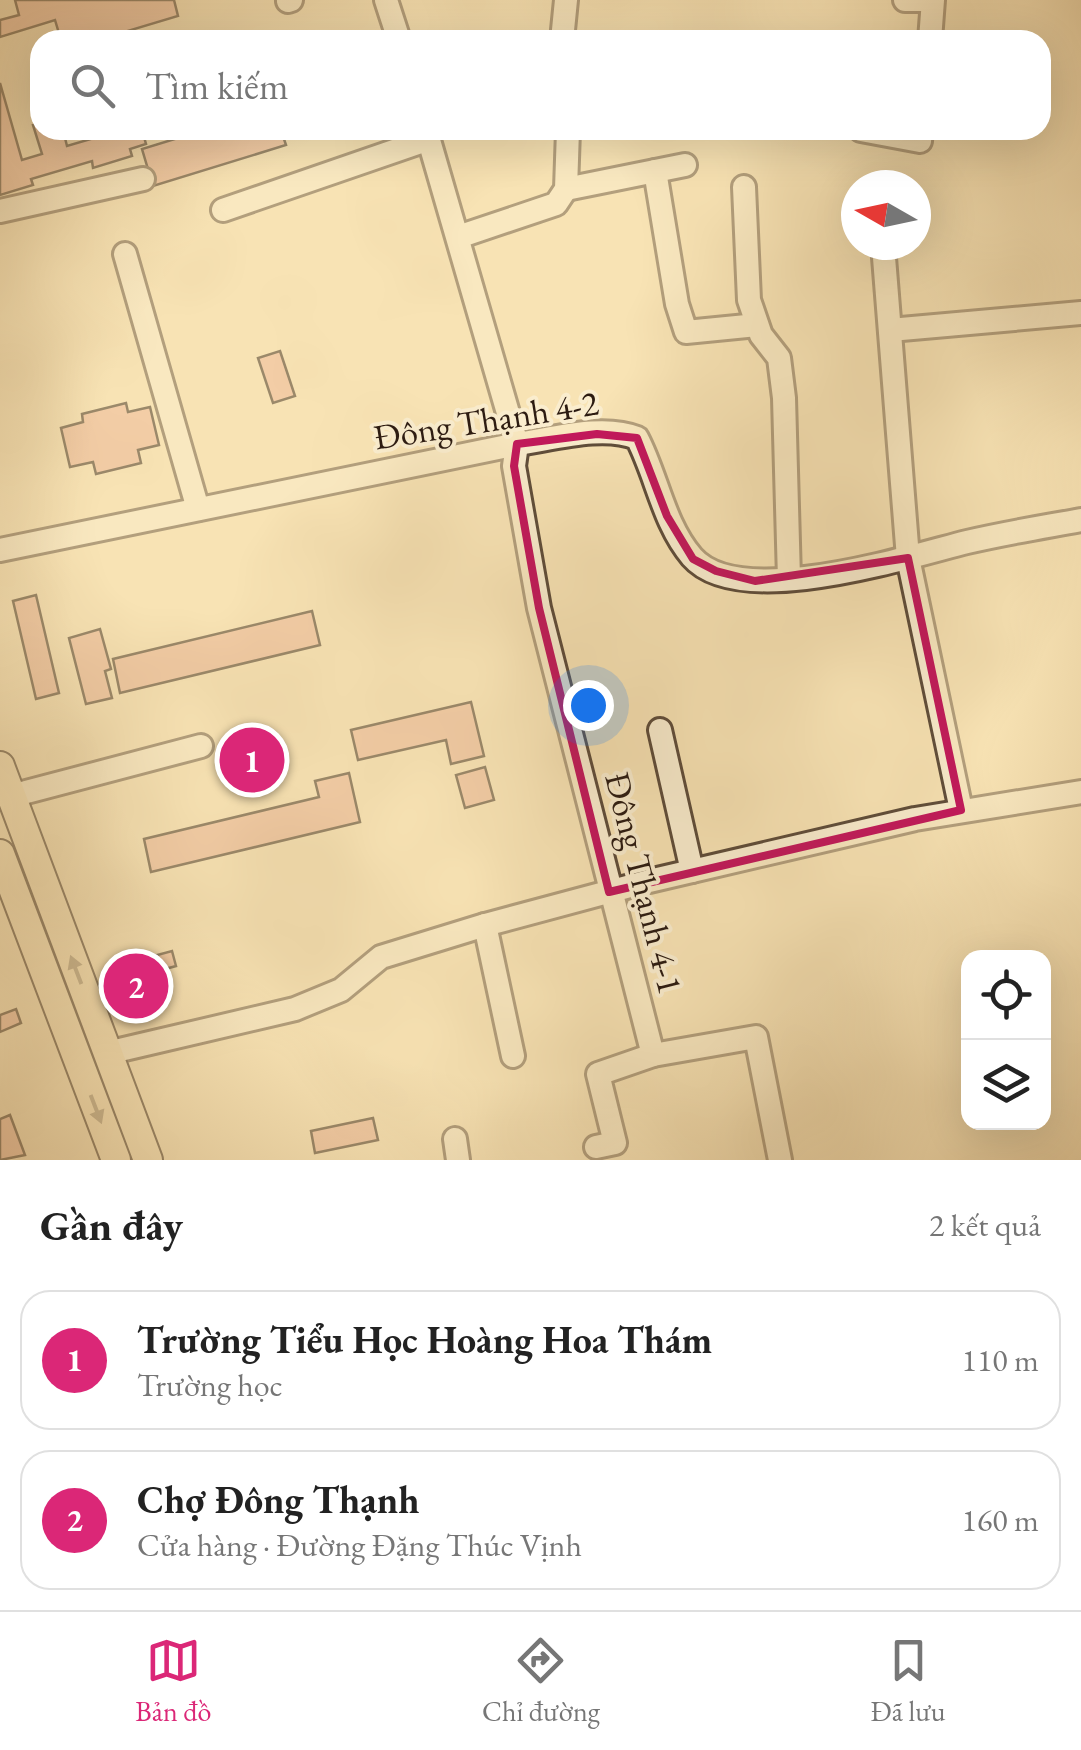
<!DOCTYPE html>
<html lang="vi">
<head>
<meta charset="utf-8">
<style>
	:root { --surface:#fff; --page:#f6f6f6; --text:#222; --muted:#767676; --line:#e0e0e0; --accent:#db2777 }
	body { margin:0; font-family:"EB Garamond",serif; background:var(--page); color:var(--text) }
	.controls { position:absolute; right:30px; bottom:30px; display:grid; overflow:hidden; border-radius:20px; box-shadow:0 10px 40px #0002 }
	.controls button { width:90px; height:90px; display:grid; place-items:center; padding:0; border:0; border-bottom:2px solid var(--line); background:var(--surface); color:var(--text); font:50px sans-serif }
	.compass { position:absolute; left:841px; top:170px; width:90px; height:90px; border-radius:50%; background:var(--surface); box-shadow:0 10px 40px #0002; rotate:279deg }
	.you { position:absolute; left:588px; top:705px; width:35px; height:35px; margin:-25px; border:8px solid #fff; border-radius:50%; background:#1a73e8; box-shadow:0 0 0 15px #1a73e833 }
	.badge { display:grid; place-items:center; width:65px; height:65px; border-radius:50%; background:var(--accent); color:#fff; font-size:32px; font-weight:700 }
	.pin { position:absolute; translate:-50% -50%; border:5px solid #fff; box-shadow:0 2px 10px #0006 }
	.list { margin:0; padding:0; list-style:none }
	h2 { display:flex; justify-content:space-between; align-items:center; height:130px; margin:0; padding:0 40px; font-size:42px }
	h2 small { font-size:32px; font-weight:400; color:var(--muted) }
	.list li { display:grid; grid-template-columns:65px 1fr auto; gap:30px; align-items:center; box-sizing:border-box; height:140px; margin:0 20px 20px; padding:0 20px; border:2px solid var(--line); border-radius:30px }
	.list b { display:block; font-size:38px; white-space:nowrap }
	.list p { margin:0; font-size:32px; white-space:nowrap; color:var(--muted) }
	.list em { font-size:32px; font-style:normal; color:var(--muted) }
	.icon { flex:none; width:55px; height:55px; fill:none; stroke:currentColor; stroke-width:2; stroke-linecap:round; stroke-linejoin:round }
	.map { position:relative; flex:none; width:1081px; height:1160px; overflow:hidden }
	.search { position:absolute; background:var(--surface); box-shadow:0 10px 40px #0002; left:30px; right:30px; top:30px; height:110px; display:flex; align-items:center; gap:25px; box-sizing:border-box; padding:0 35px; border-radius:30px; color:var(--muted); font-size:38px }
	.sheet { height:450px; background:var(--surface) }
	nav { display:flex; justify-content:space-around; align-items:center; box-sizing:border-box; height:140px; border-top:2px solid var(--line); background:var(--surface); font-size:28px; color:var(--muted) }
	nav a { display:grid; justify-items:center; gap:5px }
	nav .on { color:var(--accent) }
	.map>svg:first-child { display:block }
	.building { fill:#edb295; stroke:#2c1b11; stroke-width:2.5 }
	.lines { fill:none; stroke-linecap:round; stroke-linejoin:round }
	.minor-casing { stroke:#5f4d3a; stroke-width:28 }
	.major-casing { stroke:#2c1b11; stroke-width:32 }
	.minor { stroke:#faedce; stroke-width:22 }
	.major { stroke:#f8e3b4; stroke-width:28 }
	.oneway { fill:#9c896b }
	.marked { fill:none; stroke:#c2185b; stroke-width:8; stroke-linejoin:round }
	.labels { text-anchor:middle; stroke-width:8; stroke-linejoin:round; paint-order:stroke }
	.street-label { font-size:35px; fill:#2c1b11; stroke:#faedce }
</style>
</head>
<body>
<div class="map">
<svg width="1081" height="1160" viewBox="0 0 1081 1160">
	<rect width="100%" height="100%" fill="#f8e3b4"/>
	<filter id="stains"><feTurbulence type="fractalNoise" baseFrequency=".002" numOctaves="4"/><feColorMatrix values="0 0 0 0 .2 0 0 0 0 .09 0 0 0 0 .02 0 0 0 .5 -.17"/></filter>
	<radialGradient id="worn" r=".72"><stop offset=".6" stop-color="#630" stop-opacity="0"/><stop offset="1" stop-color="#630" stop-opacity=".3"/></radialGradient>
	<g class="building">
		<path d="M 15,0 L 174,0 L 178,16 L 114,35 L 115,40 L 61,40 L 55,20 L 0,37 L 0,20 L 19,15 Z"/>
		<path d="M 0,83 L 22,160 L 42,154 L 33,125 L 40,123 L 40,130 L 63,130 L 67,146 L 91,139 L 88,130 L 142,130 L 146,144 L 130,149 L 132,156 L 93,168 L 92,161 L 31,179 L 33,185 L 0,195 Z"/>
		<path d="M 204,130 L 281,130 L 286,145 L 153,186 L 142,149 Z"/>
		<path d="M 280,351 L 295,396 L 273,403 L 258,358 Z"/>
		<path d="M 126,403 L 128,412 L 150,407 L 159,445 L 138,450 L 141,463 L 96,474 L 93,462 L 70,467 L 61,428 L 83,422 L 82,414 Z"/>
		<path d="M 36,595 L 59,693 L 36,699 L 13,601 Z"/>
		<path d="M 312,611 L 320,645 L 120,693 L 113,659 Z"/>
		<path d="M 100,629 L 111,669 L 105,671 L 112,698 L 86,704 L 69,638 Z"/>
		<path d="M 471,702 L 484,756 L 451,764 L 446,740 L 358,760 L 351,730 Z"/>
		<path d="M 485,767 L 494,800 L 465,808 L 456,775 Z"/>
		<path d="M 349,773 L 360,822 L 151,872 L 144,839 L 319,797 L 315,781 Z"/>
		<path d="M 172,951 L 176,966 L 125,980 L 120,965 Z"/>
		<path d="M 16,1009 L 21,1023 L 0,1032 L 0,1015 Z"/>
		<path d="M 10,1115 L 25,1155 L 0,1160 L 0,1119 Z"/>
		<path d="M 373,1118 L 378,1140 L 315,1153 L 311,1131 Z"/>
	</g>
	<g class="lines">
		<g class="minor-casing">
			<g id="minor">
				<path d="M 386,0 L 399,40"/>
				<path d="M 905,0 L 924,0"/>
				<path d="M 288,1 L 291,0"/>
				<path d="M 562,40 L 566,0"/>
				<path d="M 930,40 L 933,0"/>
				<path d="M 426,130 L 517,444 L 514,466 L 539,608 L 653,1055 L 756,1037 L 780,1160"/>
				<path d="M 861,130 L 920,141 L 921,130"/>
				<path d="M 655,171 L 677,304 L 686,332 L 757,325"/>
				<path d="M 744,187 L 749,300 L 761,335 L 779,358 L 784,398 L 789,579"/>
				<path d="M 566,189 L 685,165"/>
				<path d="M 223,210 L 429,139"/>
				<path d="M 0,211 L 143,179"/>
				<path d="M 458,237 L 556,204 L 566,189 L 568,130"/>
				<path d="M 883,245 L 908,558 L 961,810"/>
				<path d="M 125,254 L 198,509"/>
				<path d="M 890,330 L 1081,313"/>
				<path d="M 0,550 L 517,444 C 553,439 603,424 637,438 C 657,476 663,523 692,557 C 739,611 907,557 967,542 C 1005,533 1043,527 1081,520"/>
				<path d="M 660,730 L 692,871"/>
				<path d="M 11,796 L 201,746"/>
				<path d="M 485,925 L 513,1056"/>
				<path d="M 107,1053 L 295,1009 L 341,990 L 381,957 L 485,925 L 649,881 L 915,819 L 1081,792"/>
				<path d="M 455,1139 L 458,1160"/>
				<path d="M 596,1147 L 615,1143 L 598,1074 L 653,1055"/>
			</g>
		</g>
		<g class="major-casing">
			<g id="major">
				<path d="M 0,766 L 148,1160"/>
				<path d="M 0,854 L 116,1160"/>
			</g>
		</g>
		<use href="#minor" class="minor"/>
		<use href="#major" class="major"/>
	</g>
	<defs><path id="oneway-solid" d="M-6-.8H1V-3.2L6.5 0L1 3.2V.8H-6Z" transform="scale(2.5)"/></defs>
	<g class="oneway">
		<use href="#oneway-solid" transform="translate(76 970) rotate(-111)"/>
		<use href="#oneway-solid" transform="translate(96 1109) rotate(69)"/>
	</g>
	<path d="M0 0H1081V1160H0ZM 597,434 L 637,438 L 667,516 L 693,559 L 716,571 L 755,581 L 908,558 L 961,810 L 609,892 L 539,608 L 514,466 L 517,444 Z" fill="#f8e3b4" fill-opacity=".55" fill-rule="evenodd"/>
	<path class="marked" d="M 597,434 L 637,438 L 667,516 L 693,559 L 716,571 L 755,581 L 908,558 L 961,810 L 609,892 L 539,608 L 514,466 L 517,444 Z"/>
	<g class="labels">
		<g class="street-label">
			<text transform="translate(486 420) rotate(-9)" y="12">Đông Thạnh 4-2</text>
			<text transform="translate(644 883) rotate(76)" y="12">Đông Thạnh 4-1</text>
		</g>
	</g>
	<rect width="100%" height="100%" filter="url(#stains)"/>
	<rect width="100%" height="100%" fill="url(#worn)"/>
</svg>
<div class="controls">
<button><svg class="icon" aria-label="locate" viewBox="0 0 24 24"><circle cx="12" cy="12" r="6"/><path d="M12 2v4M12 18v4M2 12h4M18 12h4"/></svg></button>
<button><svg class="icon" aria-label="layers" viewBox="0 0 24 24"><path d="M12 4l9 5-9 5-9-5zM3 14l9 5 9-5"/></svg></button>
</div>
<svg class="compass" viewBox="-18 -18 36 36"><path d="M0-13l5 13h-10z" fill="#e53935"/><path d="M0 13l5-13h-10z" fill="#767676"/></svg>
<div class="you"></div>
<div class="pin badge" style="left:252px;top:760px">1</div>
<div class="pin badge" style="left:136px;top:986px">2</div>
<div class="search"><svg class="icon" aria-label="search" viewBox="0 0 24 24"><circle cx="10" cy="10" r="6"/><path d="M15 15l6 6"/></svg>Tìm kiếm</div>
</div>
<section class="sheet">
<h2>Gần đây<small>2 kết quả</small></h2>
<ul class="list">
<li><span class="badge">1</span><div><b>Trường Tiểu Học Hoàng Hoa Thám</b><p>Trường học</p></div><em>110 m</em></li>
<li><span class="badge">2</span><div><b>Chợ Đông Thạnh</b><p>Cửa hàng · Đường Đặng Thúc Vịnh</p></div><em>160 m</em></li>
</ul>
</section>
<nav>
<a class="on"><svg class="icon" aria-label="map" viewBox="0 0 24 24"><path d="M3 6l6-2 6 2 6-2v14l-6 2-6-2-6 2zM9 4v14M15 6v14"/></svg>Bản đồ</a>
<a><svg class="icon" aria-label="directions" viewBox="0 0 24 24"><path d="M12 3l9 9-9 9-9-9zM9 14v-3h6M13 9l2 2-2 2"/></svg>Chỉ đường</a>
<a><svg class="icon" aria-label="saved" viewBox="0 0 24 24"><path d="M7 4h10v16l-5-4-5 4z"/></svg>Đã lưu</a>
</nav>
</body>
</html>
